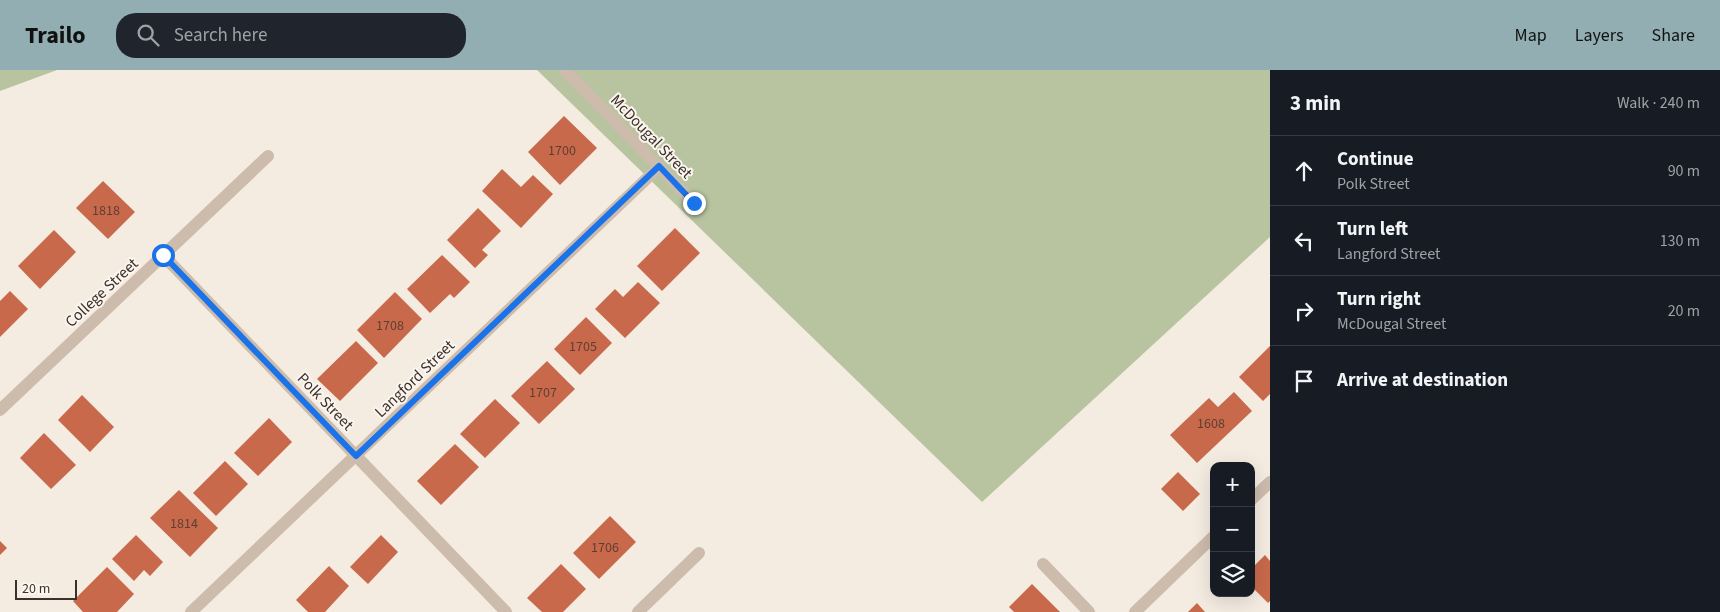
<!DOCTYPE html>
<html lang="en">
<head>
<meta charset="utf-8">
<style>
	:root { --surface:#171b24; --page:#20242c; --text:#f1f3f6; --muted:#9ea1a6; --line:#363941; --accent:#92aeb2 }
	body { margin:0; font-family:"Source Sans 3",sans-serif; background:var(--page); color:var(--text) }
	.controls { position:absolute; right:15px; bottom:15px; display:grid; overflow:hidden; border-radius:10px; box-shadow:0 5px 20px #0002 }
	.controls button { width:45px; height:45px; display:grid; place-items:center; padding:0; border:0; border-bottom:1px solid var(--line); background:var(--surface); color:var(--text); font:25px sans-serif }
	.scale { position:absolute; left:15px; bottom:12px; width:62px; box-sizing:border-box; padding-left:5px; border:2px solid #3b302b; border-top:0; font-size:14px; line-height:18px; white-space:nowrap; color:#3b302b; -webkit-text-stroke:4px #fbf5ee; paint-order:stroke }
	.stop { position:absolute; width:15px; height:15px; margin:-11px; border:4px solid #1a73e8; border-radius:50%; background:#fff }
	.stop.end { background:#1a73e8; border-color:#fff; box-shadow:0 1px 5px #0008 }
	.list { margin:0; padding:0; list-style:none }
	h2 { display:flex; justify-content:space-between; align-items:center; height:65px; margin:0; padding:0 20px; font-size:21px }
	h2 small { font-size:16px; font-weight:400; color:var(--muted) }
	.list li { display:grid; grid-template-columns:32px 1fr auto; gap:15px; align-items:center; box-sizing:border-box; height:70px; padding:0 20px; border-top:1px solid var(--line) }
	.list b { display:block; font-size:19px; white-space:nowrap }
	.list p { margin:0; font-size:16px; white-space:nowrap; color:var(--muted) }
	.list em { font-size:16px; font-style:normal; color:var(--muted) }
	.icon { flex:none; width:28px; height:28px; fill:none; stroke:currentColor; stroke-width:2; stroke-linecap:round; stroke-linejoin:round }
	.map { position:relative; flex:none; width:1270px; height:542px; overflow:hidden }
	header { display:flex; align-items:center; gap:30px; box-sizing:border-box; height:70px; padding:0 25px; background:var(--accent); color:#111 }
	header strong { font-size:24px }
	nav { display:flex; gap:28px; margin-inline-start:auto; font-size:18px }
	.search { width:350px; height:45px; background:var(--page); display:flex; align-items:center; gap:12px; box-sizing:border-box; padding:0 18px; border-radius:20px; color:var(--muted); font-size:19px }
	main { display:flex }
	aside { flex:1; background:var(--surface) }
	.map>svg:first-child { display:block }
	.green { fill:#b8c4a0 }
	.building { fill:#c8694b }
	.lines { fill:none; stroke-linecap:round; stroke-linejoin:round }
	.minor { stroke:#cdbbac; stroke-width:12 }
	.route { stroke:#1a73e8; stroke-width:6 }
	.labels { text-anchor:middle; stroke-width:4; stroke-linejoin:round; paint-order:stroke }
	.number-label { font-size:14px; fill:#5e3e33 }
	.street-label { font-size:16px; fill:#3b302b; stroke:#fbf5ee }
</style>
</head>
<body>
<header>
<strong>Trailo</strong>
<div class="search"><svg class="icon" aria-label="search" viewBox="0 0 24 24"><circle cx="10" cy="10" r="6"/><path d="M15 15l6 6"/></svg>Search here</div>
<nav><a>Map</a><a>Layers</a><a>Share</a></nav>
</header>
<main>
<div class="map">
<svg width="1270" height="542" viewBox="0 0 1270 542">
	<rect width="100%" height="100%" fill="#f4ebe1"/>
	<g class="green">
		<path d="M 0,0 L 57,0 L 0,21 Z"/>
		<path d="M 537,0 L 1270,0 L 1270,167 L 982,432 Z"/>
	</g>
	<g class="building">
		<path d="M 564,46 L 597,78 L 560,115 L 528,82 Z"/>
		<path d="M 502,99 L 521,117 L 533,105 L 553,124 L 521,158 L 482,121 Z"/>
		<path d="M 103,111 L 135,142 L 108,169 L 76,138 Z"/>
		<path d="M 478,138 L 501,161 L 482,180 L 488,185 L 475,198 L 447,170 Z"/>
		<path d="M 675,158 L 700,183 L 662,221 L 637,196 Z"/>
		<path d="M 54,160 L 76,182 L 40,219 L 18,196 Z"/>
		<path d="M 442,185 L 470,212 L 454,228 L 450,224 L 430,243 L 407,219 Z"/>
		<path d="M 638,212 L 660,233 L 625,268 L 595,239 L 615,219 L 623,227 Z"/>
		<path d="M 10,221 L 28,239 L 0,267 L 0,231 Z"/>
		<path d="M 395,222 L 422,249 L 384,288 L 357,260 Z"/>
		<path d="M 586,247 L 612,273 L 580,305 L 554,279 Z"/>
		<path d="M 356,271 L 378,293 L 340,331 L 317,309 Z"/>
		<path d="M 1270,276 L 1270,324 L 1263,331 L 1239,307 Z"/>
		<path d="M 547,291 L 575,319 L 539,354 L 511,326 Z"/>
		<path d="M 1234,322 L 1252,341 L 1197,393 L 1170,365 L 1209,328 L 1218,337 Z"/>
		<path d="M 82,325 L 114,357 L 90,382 L 58,350 Z"/>
		<path d="M 495,329 L 520,353 L 485,388 L 460,364 Z"/>
		<path d="M 269,348 L 292,372 L 258,406 L 234,383 Z"/>
		<path d="M 44,363 L 76,395 L 51,419 L 20,388 Z"/>
		<path d="M 455,374 L 479,397 L 441,435 L 417,411 Z"/>
		<path d="M 225,391 L 248,414 L 216,446 L 193,423 Z"/>
		<path d="M 1178,402 L 1200,424 L 1183,441 L 1161,419 Z"/>
		<path d="M 179,420 L 218,458 L 190,487 L 150,448 Z"/>
		<path d="M 610,446 L 636,472 L 599,509 L 573,483 Z"/>
		<path d="M 136,465 L 163,492 L 150,506 L 144,500 L 134,511 L 112,489 Z"/>
		<path d="M 381,465 L 398,482 L 368,514 L 350,497 Z"/>
		<path d="M 0,471 L 7,478 L 0,485 Z"/>
		<path d="M 1265,485 L 1270,491 L 1270,531 L 1268,533 L 1251,516 L 1251,499 Z"/>
		<path d="M 561,494 L 586,519 L 563,542 L 542,542 L 527,528 Z"/>
		<path d="M 329,496 L 349,516 L 325,542 L 308,542 L 296,530 Z"/>
		<path d="M 107,497 L 134,524 L 117,542 L 83,542 L 73,531 Z"/>
		<path d="M 1032,514 L 1060,542 L 1014,542 L 1009,537 Z"/>
		<path d="M 1197,533 L 1205,542 L 1188,542 Z"/>
	</g>
	<g class="lines">
		<g class="minor">
			<path d="M 565,0 L 694,133"/>
			<path d="M 163,185 L 506,542"/>
			<path d="M 0,340 L 268,86"/>
			<path d="M 1251,430 L 1270,412"/>
			<path d="M 1043,494 L 1089,542"/>
			<path d="M 191,542 L 659,97"/>
			<path d="M 638,542 L 699,483"/>
			<path d="M 1135,542 L 1214,466"/>
		</g>
	</g>
	<g class="lines">
		<path class="route" d="M 163,185 L 356,386 L 659,96 L 694,133"/>
	</g>
	<g class="labels">
		<g class="number-label">
			<text x="562" y="85">1700</text>
			<text x="106" y="145">1818</text>
			<text x="390" y="260">1708</text>
			<text x="583" y="281">1705</text>
			<text x="543" y="327">1707</text>
			<text x="1211" y="358">1608</text>
			<text x="184" y="458">1814</text>
			<text x="605" y="482">1706</text>
		</g>
		<g class="street-label">
			<text transform="translate(652 66) rotate(46)" y="6">McDougal Street</text>
			<text transform="translate(101 222) rotate(-43)" y="6">College Street</text>
			<text transform="translate(414 308) rotate(-44)" y="6">Langford Street</text>
			<text transform="translate(326 331) rotate(46)" y="6">Polk Street</text>
		</g>
	</g>
</svg>
<div class="controls">
<button>+</button>
<button>−</button>
<button><svg class="icon" aria-label="layers" viewBox="0 0 24 24"><path d="M12 4l9 5-9 5-9-5zM3 14l9 5 9-5"/></svg></button>
</div>
<div class="scale">20 m</div>
<div class="stop" style="left:163px;top:185px"></div>
<div class="stop end" style="left:694px;top:133px"></div>
</div>
<aside>
<h2>3 min<small>Walk · 240 m</small></h2>
<ul class="list">
<li><svg class="icon" aria-label="ahead" viewBox="0 0 24 24"><path d="M12 20V5M6 11l6-6 6 6"/></svg><div><b>Continue</b><p>Polk Street</p></div><em>90 m</em></li>
<li><svg class="icon" aria-label="left" viewBox="0 0 24 24"><path d="M17 20v-9H6M10 6l-5 5 5 5"/></svg><div><b>Turn left</b><p>Langford Street</p></div><em>130 m</em></li>
<li><svg class="icon" aria-label="right" viewBox="0 0 24 24"><path d="M7 20v-9h11M14 6l5 5-5 5"/></svg><div><b>Turn right</b><p>McDougal Street</p></div><em>20 m</em></li>
<li><svg class="icon" aria-label="arrive" viewBox="0 0 24 24"><path d="M6 21V4h12l-3 4 3 4H6"/></svg><div><b>Arrive at destination</b></div></li>
</ul>
</aside>
</main>
</body>
</html>
